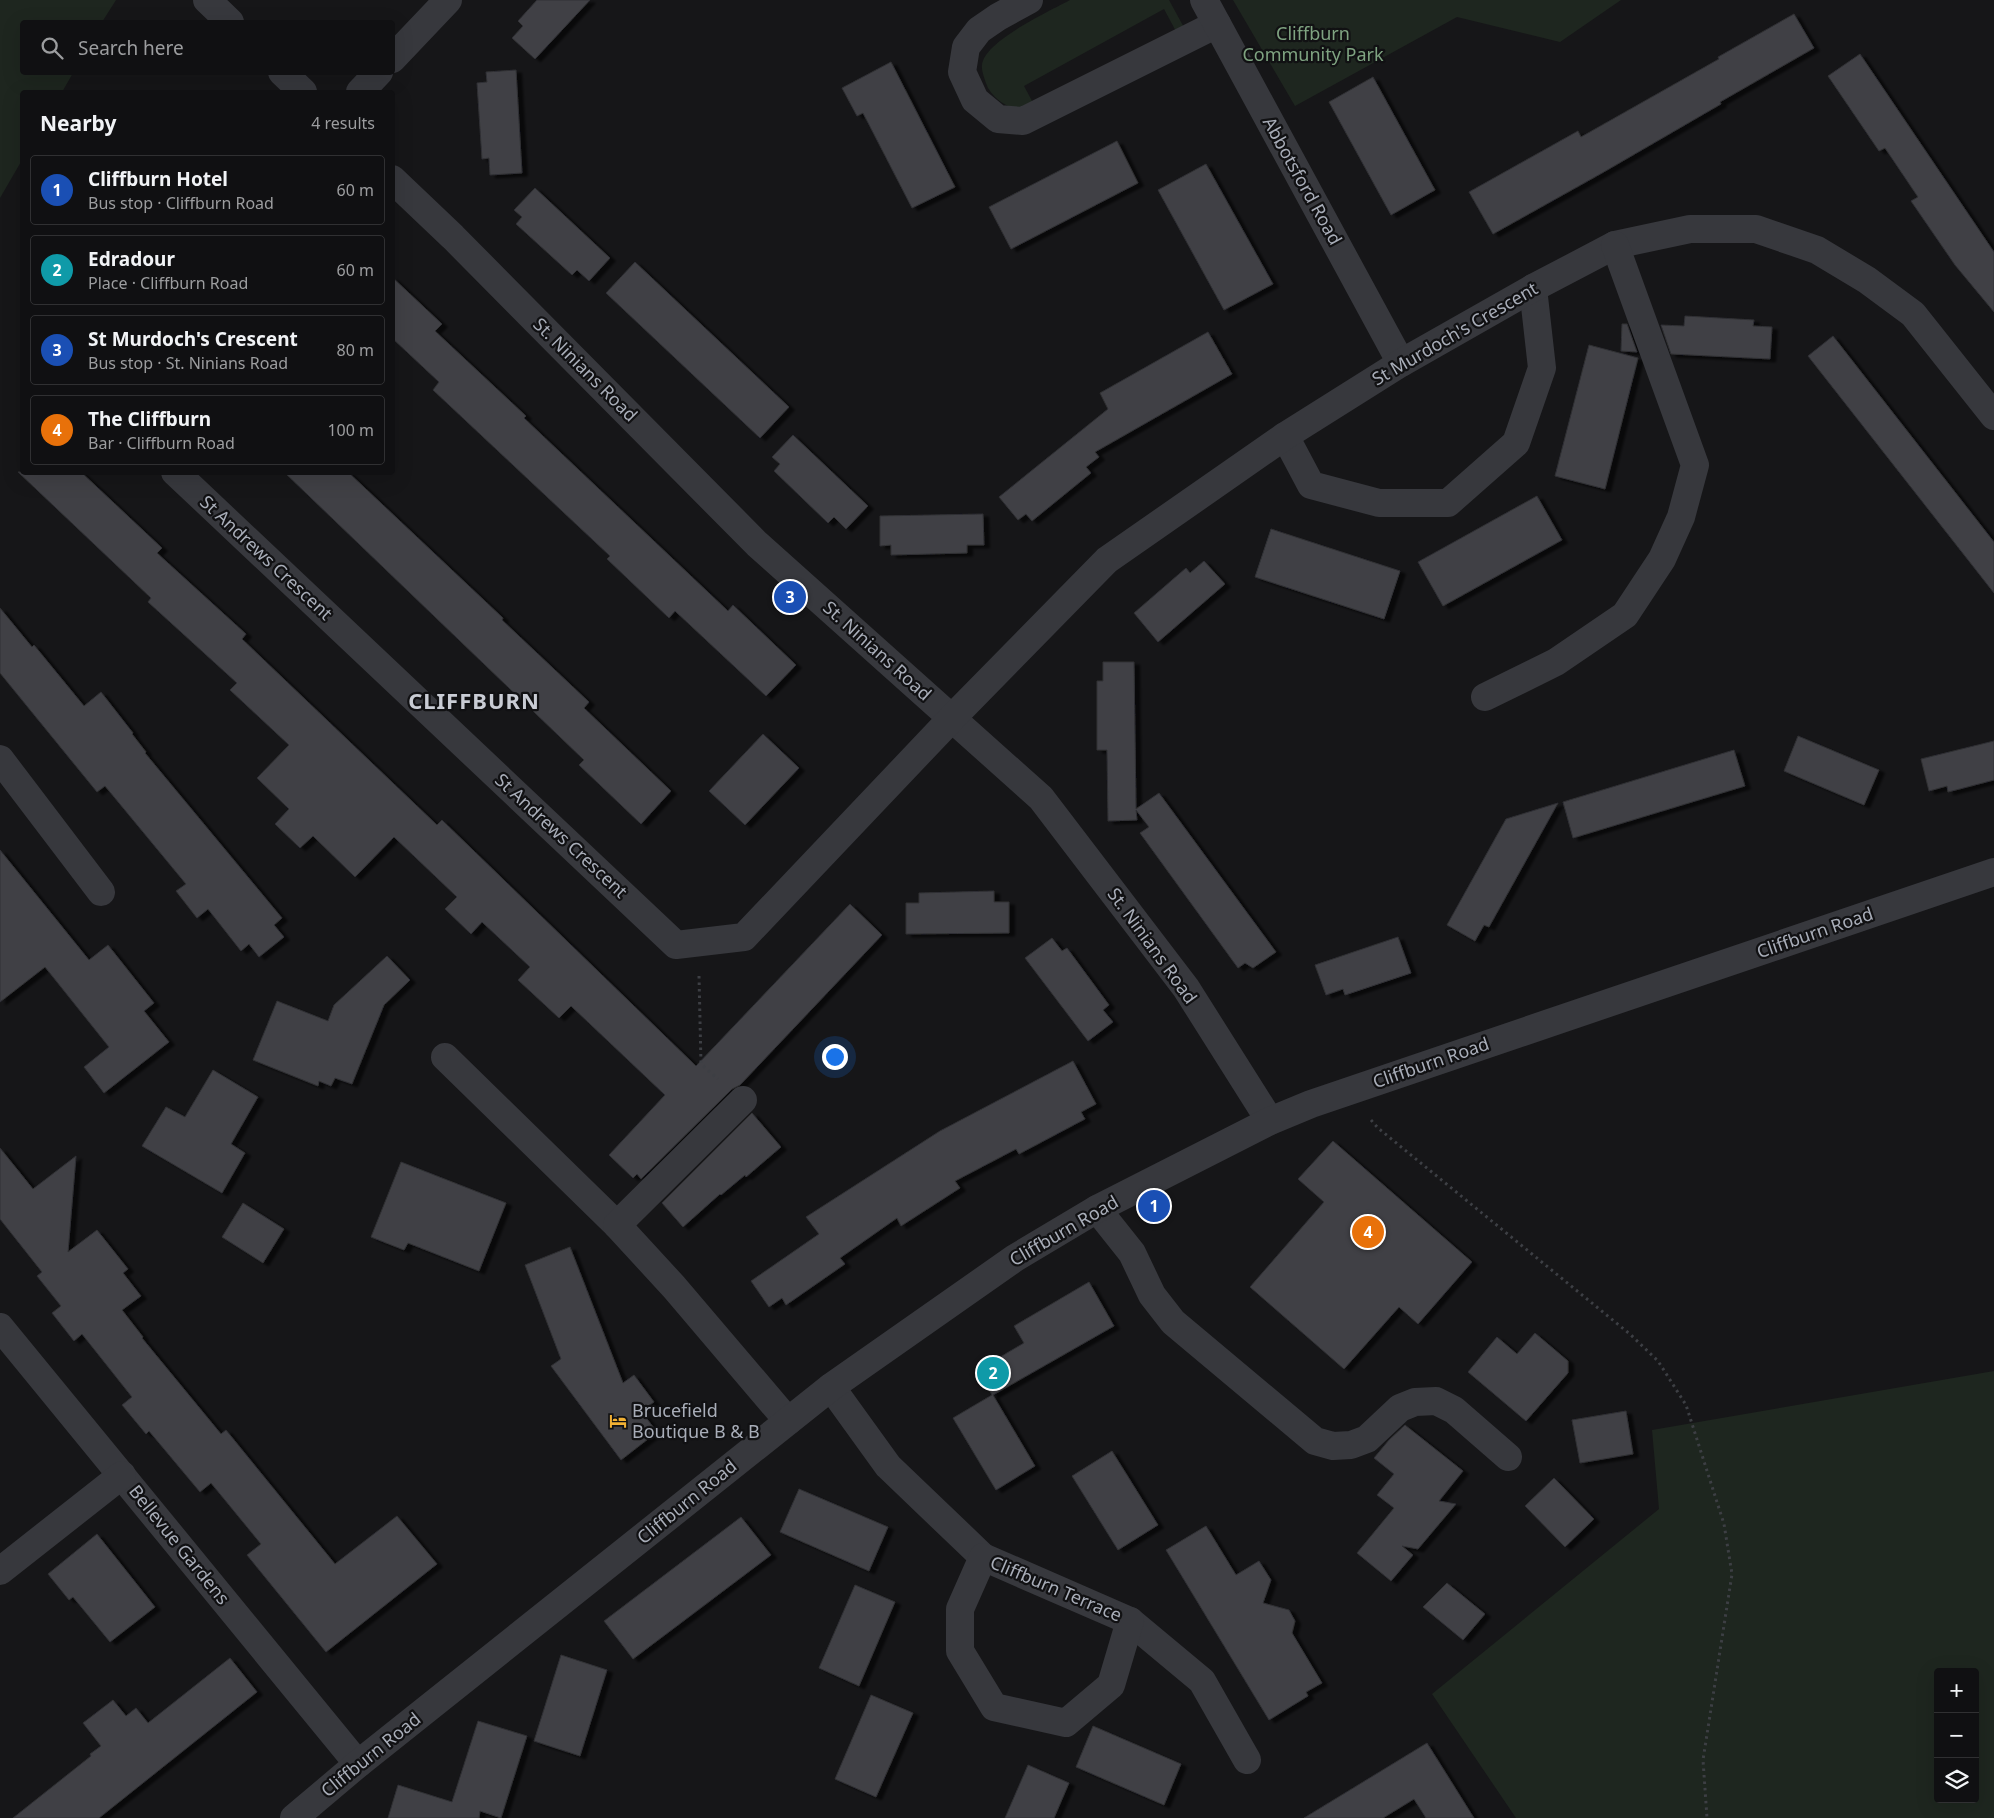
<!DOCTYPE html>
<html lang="en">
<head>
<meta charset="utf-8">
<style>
	:root { --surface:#101012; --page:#1e1e20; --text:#f1f3f6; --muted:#9c9d9f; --line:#303032; --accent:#f2b134 }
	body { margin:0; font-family:"Noto Sans",sans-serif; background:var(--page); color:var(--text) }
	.controls { position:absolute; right:15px; bottom:15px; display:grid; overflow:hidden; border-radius:5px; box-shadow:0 5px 20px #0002 }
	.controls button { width:45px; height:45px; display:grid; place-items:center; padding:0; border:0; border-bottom:1px solid var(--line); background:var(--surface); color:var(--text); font:25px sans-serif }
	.you { position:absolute; left:834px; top:1056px; width:18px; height:18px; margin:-12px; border:4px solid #fff; border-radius:50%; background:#1a73e8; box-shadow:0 0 0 8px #1a73e833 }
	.badge { display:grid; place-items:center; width:32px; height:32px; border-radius:50%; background:var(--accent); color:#fff; font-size:16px; font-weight:700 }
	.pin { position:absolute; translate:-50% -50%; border:2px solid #fff; box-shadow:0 1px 5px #0006 }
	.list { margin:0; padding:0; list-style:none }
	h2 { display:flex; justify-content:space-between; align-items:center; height:65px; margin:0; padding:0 20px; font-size:21px }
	h2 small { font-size:16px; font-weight:400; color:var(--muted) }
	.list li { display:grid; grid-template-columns:32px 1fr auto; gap:15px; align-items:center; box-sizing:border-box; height:70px; margin:0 10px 10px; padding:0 10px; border:1px solid var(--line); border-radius:5px }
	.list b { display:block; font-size:19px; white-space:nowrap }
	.list p { margin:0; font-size:16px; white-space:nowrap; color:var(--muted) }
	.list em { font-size:16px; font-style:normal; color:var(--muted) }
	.icon { flex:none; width:28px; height:28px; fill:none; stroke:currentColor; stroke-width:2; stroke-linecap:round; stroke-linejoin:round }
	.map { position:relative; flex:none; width:1994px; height:1818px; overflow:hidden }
	.search { position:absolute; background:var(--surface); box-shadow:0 5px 20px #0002; left:20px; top:20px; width:375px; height:55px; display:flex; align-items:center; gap:12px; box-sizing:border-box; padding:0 18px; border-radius:5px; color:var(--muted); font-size:19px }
	.panel { position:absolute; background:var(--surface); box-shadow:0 5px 20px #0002; left:20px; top:90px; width:375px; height:385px; border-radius:5px }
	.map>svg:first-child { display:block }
	.green { fill:#1e261f; fill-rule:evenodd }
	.building { fill:#404145; stroke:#303034; filter:url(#shadow) }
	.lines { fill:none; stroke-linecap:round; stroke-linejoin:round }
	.path { stroke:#3d3f44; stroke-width:3; stroke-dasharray:2.5 4; stroke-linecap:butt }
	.minor { stroke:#37383d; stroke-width:28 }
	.labels { text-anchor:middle; stroke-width:4.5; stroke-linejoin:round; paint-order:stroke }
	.park-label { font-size:18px; fill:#7fa381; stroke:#111113 }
	.street-label { font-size:18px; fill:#a8adb8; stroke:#111113 }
	.poi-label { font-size:18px; fill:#a8adb8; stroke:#111113; text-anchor:start }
	.district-label { font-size:22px; font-weight:bold; letter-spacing:1px; fill:#c9ccd4; stroke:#111113 }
</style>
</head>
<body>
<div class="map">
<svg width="1994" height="1818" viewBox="0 0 1994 1818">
	<defs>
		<filter id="shadow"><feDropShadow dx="5.5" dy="3" stdDeviation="1" flood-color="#0009"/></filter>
	</defs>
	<rect width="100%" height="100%" fill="#161618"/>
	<g class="green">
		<path d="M 0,0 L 116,0 L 102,22 L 22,22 L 22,72 L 73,73 L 62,92 L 22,92 L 22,160 L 0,198 Z"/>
		<path d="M 1070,0 L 1169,0 L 1187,33 L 1179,37 L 1164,9 L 1024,86 L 1038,112 C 1016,110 1000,107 988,88 C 986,83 981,71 982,65 C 984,41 1050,11 1070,0 Z"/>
		<path d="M 1233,0 L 1621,0 L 1560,42 L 1457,17 L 1295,106 Z"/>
		<path d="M 1994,1371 L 1994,1818 L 1516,1818 L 1432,1694 L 1659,1509 L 1652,1430 ZM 1938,1672 L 1975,1672 L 1975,1799 L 1938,1799 Z"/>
	</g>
	<g class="building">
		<path d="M 537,0 L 590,0 L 535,59 L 512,38 L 523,26 L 518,21 Z"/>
		<path d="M 1794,14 L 1814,48 L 1720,102 L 1721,104 L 1602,173 L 1493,234 L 1469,192 L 1578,131 L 1581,137 L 1719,59 L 1718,57 Z"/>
		<path d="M 1860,54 L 1994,252 L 1994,312 L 1955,265 L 1911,201 L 1918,197 L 1885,148 L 1879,151 L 1828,76 Z"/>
		<path d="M 891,62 L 955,187 L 912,208 L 863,113 L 857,116 L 842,88 Z"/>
		<path d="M 516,70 L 522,173 L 490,175 L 489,158 L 482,159 L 477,83 L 487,82 L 486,72 Z"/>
		<path d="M 1373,77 L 1435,190 L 1391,215 L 1329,102 Z"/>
		<path d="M 1117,141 L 1138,183 L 1011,249 L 989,207 Z"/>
		<path d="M 1206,164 L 1273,284 L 1224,310 L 1158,190 Z"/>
		<path d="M 535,188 L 610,258 L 589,281 L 577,270 L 572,275 L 516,224 L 522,217 L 514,210 Z"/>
		<path d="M 635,262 L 789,407 L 760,438 L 606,293 Z"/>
		<path d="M 392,277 L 442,324 L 435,331 L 526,416 L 524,418 L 728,611 L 733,605 L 796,665 L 766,696 L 675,611 L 669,618 L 607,559 L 610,556 L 433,390 L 439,382 L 392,338 Z"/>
		<path d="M 1685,316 L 1754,320 L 1753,326 L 1772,327 L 1770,359 L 1671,354 L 1661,325 L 1684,326 Z"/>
		<path d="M 1622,324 L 1627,324 L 1637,352 L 1621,351 Z"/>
		<path d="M 1208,332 L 1232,374 L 1095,452 L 1099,457 L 1086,467 L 1091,473 L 1032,521 L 1026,514 L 1018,520 L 999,497 L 1108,409 L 1100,393 Z"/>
		<path d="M 1833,336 L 1994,542 L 1994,593 L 1808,356 Z"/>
		<path d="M 1589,345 L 1638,358 L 1605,489 L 1555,476 Z"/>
		<path d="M 793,435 L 868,506 L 846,529 L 834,517 L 828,523 L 774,471 L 780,464 L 772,457 Z"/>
		<path d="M 18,472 L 81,472 L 162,548 L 157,553 L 246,634 L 242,639 L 437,825 L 442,820 L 696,1066 L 850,904 L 882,935 L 740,1085 L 732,1089 L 641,1179 L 637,1174 L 633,1178 L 609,1155 L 665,1095 L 571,1006 L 559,1018 L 518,980 L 530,967 L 482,922 L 471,934 L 445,909 L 457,897 L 394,837 L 355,877 L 313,836 L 300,848 L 275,824 L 289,809 L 257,778 L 289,745 L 230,690 L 237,683 L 148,602 L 151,598 Z"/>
		<path d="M 284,472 L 348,472 L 503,618 L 502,620 L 589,702 L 584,708 L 671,791 L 641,824 L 579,765 L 584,760 Z"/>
		<path d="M 1537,496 L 1562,540 L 1443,606 L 1418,562 Z"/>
		<path d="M 983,514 L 984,545 L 967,545 L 967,553 L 891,555 L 891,545 L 880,546 L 880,516 Z"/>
		<path d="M 1271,529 L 1400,571 L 1384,619 L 1255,577 Z"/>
		<path d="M 1204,561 L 1225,584 L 1158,642 L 1134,613 L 1186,568 L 1190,573 Z"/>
		<path d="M 0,608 L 32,647 L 34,645 L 84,706 L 101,692 L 133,733 L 132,734 L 146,752 L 145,753 L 282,918 L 274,925 L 284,937 L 259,957 L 249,944 L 241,951 L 208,909 L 197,918 L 176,891 L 186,884 L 105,786 L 97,792 L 0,673 Z"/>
		<path d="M 1103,662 L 1134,662 L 1136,809 L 1159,793 L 1276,952 L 1253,968 L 1245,963 L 1238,968 L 1140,833 L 1149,827 L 1136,810 L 1137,820 L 1108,821 L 1107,750 L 1097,750 L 1097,681 L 1103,681 Z"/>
		<path d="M 763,734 L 799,768 L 745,825 L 709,791 Z"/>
		<path d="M 1798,736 L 1879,770 L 1864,805 L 1784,771 Z"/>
		<path d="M 1994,741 L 1994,780 L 1948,792 L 1947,786 L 1929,791 L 1921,759 Z"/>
		<path d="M 1734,750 L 1745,786 L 1573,838 L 1563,802 Z"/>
		<path d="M 1558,803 L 1489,927 L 1484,925 L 1475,941 L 1447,925 L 1506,819 Z"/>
		<path d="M 0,850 L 89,960 L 108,945 L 154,1003 L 144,1011 L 169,1042 L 104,1093 L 84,1067 L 109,1047 L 45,967 L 0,1002 Z"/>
		<path d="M 994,891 L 994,902 L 1009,902 L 1009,933 L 906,934 L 906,903 L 919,903 L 919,893 Z"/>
		<path d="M 1398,937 L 1411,973 L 1345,995 L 1343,989 L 1326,995 L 1315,965 Z"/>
		<path d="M 1052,938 L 1062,951 L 1067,948 L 1109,1005 L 1103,1010 L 1113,1022 L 1088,1041 L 1025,958 Z"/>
		<path d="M 387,956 L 410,980 L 384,1005 L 352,1084 L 335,1078 L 331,1086 L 319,1081 L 318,1086 L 253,1060 L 277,1001 L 328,1021 L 334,1005 Z"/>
		<path d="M 1073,1061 L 1096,1104 L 1081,1112 L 1085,1119 L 1019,1154 L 1016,1149 L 955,1181 L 960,1188 L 901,1226 L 897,1218 L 840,1258 L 845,1264 L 786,1305 L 782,1298 L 769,1307 L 751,1281 L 819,1234 L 806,1217 L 940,1131 Z"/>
		<path d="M 213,1070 L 258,1097 L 231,1144 L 245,1153 L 222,1193 L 142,1146 L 166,1107 L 185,1117 Z"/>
		<path d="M 752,1113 L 781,1147 L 746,1177 L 745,1175 L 721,1195 L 720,1194 L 683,1227 L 662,1203 Z"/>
		<path d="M 1333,1141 L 1472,1262 L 1418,1324 L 1399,1307 L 1344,1369 L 1250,1287 L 1324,1202 L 1298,1179 Z"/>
		<path d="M 0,1148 L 33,1189 L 76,1156 L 68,1252 L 97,1230 L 128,1269 L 123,1273 L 141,1296 L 122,1310 L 143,1337 L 142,1338 L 221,1434 L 226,1430 L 335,1564 L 397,1516 L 437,1564 L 326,1652 L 247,1555 L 261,1544 L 211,1483 L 200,1492 L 149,1431 L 146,1434 L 122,1405 L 132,1397 L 82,1334 L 74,1341 L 52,1313 L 61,1306 L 37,1276 L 42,1272 L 0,1219 Z"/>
		<path d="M 401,1162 L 506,1203 L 479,1271 L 408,1243 L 404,1250 L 371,1237 Z"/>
		<path d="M 243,1203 L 284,1229 L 263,1263 L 222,1237 Z"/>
		<path d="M 570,1247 L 623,1383 L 634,1375 L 654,1402 L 641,1411 L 657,1432 L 621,1460 L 551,1366 L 561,1359 L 525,1265 Z"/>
		<path d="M 1089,1282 L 1114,1326 L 993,1395 L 1035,1466 L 996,1490 L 953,1418 L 992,1395 L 978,1370 L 1024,1343 L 1014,1326 Z"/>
		<path d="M 1535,1333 L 1568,1361 L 1568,1373 L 1526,1421 L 1468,1372 L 1497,1337 L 1517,1354 Z"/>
		<path d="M 1626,1411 L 1633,1454 L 1580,1463 L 1572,1420 Z"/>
		<path d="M 1405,1425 L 1463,1471 L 1439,1501 L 1456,1504 L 1418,1549 L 1402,1546 L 1413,1555 L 1391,1581 L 1357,1553 L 1394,1508 L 1377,1495 L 1394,1474 L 1374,1458 L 1389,1440 Z"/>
		<path d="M 1112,1451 L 1158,1525 L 1118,1550 L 1072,1476 Z"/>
		<path d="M 1554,1478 L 1594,1519 L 1565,1547 L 1525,1506 Z"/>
		<path d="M 799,1489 L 888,1527 L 869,1571 L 780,1532 Z"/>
		<path d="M 741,1517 L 771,1555 L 633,1659 L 604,1621 Z"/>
		<path d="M 1206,1526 L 1236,1575 L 1259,1561 L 1271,1580 L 1263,1603 L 1289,1610 L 1295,1621 L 1292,1633 L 1322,1683 L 1306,1692 L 1308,1696 L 1269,1720 L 1166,1550 Z"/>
		<path d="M 97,1534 L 155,1607 L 110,1642 L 73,1597 L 69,1600 L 48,1574 Z"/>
		<path d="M 1447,1583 L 1485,1614 L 1463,1640 L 1423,1607 Z"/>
		<path d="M 855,1585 L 895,1602 L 859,1686 L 819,1668 Z"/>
		<path d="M 561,1655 L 607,1670 L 580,1756 L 534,1741 Z"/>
		<path d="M 230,1658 L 257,1692 L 99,1818 L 13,1818 L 91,1756 L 90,1754 L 101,1746 L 83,1723 L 113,1700 L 126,1716 L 136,1708 L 148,1723 Z"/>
		<path d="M 871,1695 L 913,1713 L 876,1797 L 835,1779 Z"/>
		<path d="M 478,1721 L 527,1736 L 501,1818 L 480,1811 L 479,1818 L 388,1818 L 398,1785 L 452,1802 Z"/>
		<path d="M 1093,1726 L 1181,1764 L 1164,1805 L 1076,1767 Z"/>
		<path d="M 1427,1743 L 1474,1818 L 1426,1818 L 1414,1799 L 1383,1818 L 1304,1818 Z"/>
		<path d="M 1028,1765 L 1069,1783 L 1054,1818 L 1005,1818 Z"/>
	</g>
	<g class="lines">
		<g class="path">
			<path d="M 699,976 L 701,1064 L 718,1079"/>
			<path d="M 1371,1120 L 1378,1128 L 1631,1335 L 1658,1361 L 1686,1405 L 1724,1524 L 1732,1574 L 1703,1760 L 1707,1818"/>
		</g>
		<g class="minor">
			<path d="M 207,0 L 230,22"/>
			<path d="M 1029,0 L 998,17 L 979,30 L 966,47 L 962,72 L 975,100 L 998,119 L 1023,121 L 1217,24"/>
			<path d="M 1204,0 L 1401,363"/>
			<path d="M 392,59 L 448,0"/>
			<path d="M 282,72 L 303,92"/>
			<path d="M 360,92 L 379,72"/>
			<path d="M 392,179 L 453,237 L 757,544 L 1041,798 L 1186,988 L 1270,1121"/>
			<path d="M 1285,436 L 1311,485 L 1379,503 L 1448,503 L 1516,443 L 1542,368 L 1533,288"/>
			<path d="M 175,472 L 676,945 L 744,937 L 952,718 L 1107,560 L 1285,436 L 1401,363 L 1533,288 L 1615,245 L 1690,229 L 1756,229 L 1817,250 L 1867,280 L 1913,314 L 1994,416"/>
			<path d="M 1485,697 L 1556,662 L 1625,615 L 1662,559 L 1681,517 L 1695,465 L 1615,245"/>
			<path d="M 0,759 L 101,892"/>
			<path d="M 445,1057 L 617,1225"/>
			<path d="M 743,1100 L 617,1225 L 674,1287 L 788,1421"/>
			<path d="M 1097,1209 L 1132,1253 L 1152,1295 L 1173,1322 L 1315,1441 L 1333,1446 L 1351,1445 L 1367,1439 L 1400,1408 L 1415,1402 L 1436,1401 L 1454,1410 L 1508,1457"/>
			<path d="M 0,1327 L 358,1764"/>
			<path d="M 831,1387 L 888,1466 L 983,1557 L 1130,1621 L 1202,1681 L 1247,1760"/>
			<path d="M 983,1557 L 960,1609 L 960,1651 L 994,1707 L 1066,1723 L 1111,1685 L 1130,1621"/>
			<path d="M 0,1571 L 122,1475"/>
			<path d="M 294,1818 L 358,1764 L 831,1387 L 1015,1258 L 1097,1209 L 1270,1121 L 1311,1104 L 1994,872"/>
		</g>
	</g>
	<defs>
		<g id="hotel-bare" transform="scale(1.35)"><path d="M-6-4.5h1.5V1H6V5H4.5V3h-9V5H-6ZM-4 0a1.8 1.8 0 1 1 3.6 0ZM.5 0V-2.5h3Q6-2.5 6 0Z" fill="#f2b134" stroke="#111113" stroke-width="2.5" paint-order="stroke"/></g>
	</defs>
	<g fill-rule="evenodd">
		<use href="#hotel-bare" x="618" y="1421"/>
	</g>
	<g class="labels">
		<g class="park-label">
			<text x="1313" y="40">Cliffburn<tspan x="1313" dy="21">Community Park</tspan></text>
		</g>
		<g class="street-label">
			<text transform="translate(1302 181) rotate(61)" y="6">Abbotsford Road</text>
			<text transform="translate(1455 334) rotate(-30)" y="6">St Murdoch's Crescent</text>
			<text transform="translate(585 370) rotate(45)" y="6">St. Ninians Road</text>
			<text transform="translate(266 558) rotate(43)" y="6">St Andrews Crescent</text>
			<text transform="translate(877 651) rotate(42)" y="6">St. Ninians Road</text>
			<text transform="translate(561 836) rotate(43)" y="6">St Andrews Crescent</text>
			<text transform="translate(1815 933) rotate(-19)" y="6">Cliffburn Road</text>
			<text transform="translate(1152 946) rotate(54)" y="6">St. Ninians Road</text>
			<text transform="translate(1431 1063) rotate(-19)" y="6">Cliffburn Road</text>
			<text transform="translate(1064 1231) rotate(-30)" y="6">Cliffburn Road</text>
			<text transform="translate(687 1502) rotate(-39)" y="6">Cliffburn Road</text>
			<text transform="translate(179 1545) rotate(51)" y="6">Bellevue Gardens</text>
			<text transform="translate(1056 1589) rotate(23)" y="6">Cliffburn Terrace</text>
			<text transform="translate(371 1755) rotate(-39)" y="6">Cliffburn Road</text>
		</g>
		<g class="poi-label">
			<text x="632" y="1417">Brucefield<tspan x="632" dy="21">Boutique B &amp; B</tspan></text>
		</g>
		<g class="district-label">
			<text x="474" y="709">CLIFFBURN</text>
		</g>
	</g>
</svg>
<div class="controls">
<button>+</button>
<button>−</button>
<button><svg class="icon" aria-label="layers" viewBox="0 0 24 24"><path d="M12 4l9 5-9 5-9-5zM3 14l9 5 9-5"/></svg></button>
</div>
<div class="you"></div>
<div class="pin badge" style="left:1154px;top:1206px;background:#1a4fb4">1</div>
<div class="pin badge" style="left:993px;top:1373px;background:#0f9aa8">2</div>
<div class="pin badge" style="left:790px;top:597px;background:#1a4fb4">3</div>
<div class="pin badge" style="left:1368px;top:1232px;background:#e8710a">4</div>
<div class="search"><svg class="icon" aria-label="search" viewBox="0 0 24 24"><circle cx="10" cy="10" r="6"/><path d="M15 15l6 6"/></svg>Search here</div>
<section class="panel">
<h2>Nearby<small>4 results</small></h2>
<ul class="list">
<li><span class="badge" style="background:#1a4fb4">1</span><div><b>Cliffburn Hotel</b><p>Bus stop · Cliffburn Road</p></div><em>60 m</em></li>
<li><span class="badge" style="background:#0f9aa8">2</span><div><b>Edradour</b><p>Place · Cliffburn Road</p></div><em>60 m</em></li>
<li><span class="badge" style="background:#1a4fb4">3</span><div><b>St Murdoch's Crescent</b><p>Bus stop · St. Ninians Road</p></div><em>80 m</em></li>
<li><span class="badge" style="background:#e8710a">4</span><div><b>The Cliffburn</b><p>Bar · Cliffburn Road</p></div><em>100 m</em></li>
</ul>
</section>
</div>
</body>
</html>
